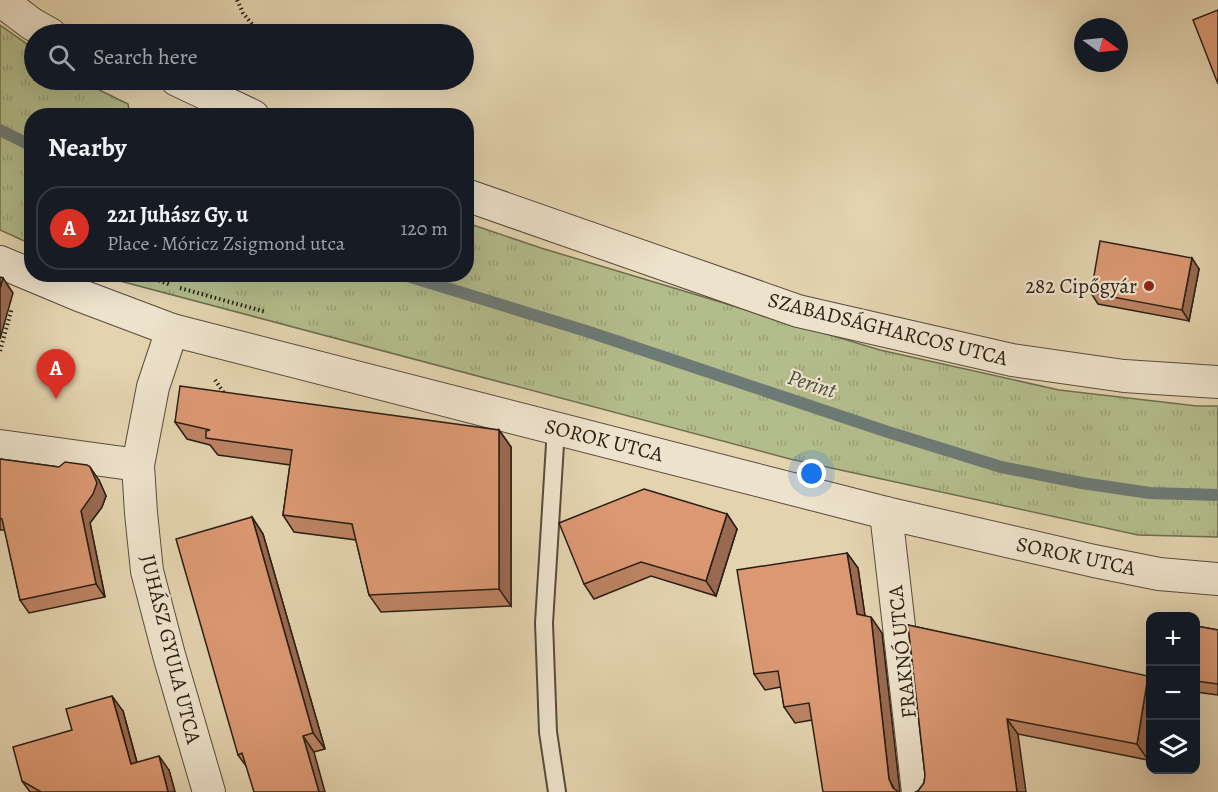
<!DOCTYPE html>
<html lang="en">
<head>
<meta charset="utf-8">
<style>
	:root { --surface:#171b24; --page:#20242c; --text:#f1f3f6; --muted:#9ea1a6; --line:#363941; --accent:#d93025 }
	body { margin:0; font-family:Alegreya,serif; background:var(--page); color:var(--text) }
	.controls { position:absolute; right:18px; bottom:18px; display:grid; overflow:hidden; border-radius:12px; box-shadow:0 6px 24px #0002 }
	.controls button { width:54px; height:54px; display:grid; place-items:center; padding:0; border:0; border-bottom:2px solid var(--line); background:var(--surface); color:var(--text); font:30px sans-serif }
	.compass { position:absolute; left:1074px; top:18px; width:54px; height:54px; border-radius:50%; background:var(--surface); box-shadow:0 6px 24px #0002; rotate:105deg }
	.you { position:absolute; left:812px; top:474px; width:21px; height:21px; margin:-15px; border:4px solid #fff; border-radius:50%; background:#1a73e8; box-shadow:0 0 0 9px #1a73e833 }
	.badge { display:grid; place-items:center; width:39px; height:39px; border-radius:50%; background:var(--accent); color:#fff; font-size:20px; font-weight:700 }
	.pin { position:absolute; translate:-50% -50px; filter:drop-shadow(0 2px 3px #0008) }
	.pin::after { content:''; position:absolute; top:32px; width:21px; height:18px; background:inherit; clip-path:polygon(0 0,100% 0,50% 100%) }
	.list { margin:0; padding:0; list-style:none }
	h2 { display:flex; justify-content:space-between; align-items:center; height:78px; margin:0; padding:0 24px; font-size:26px }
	h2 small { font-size:20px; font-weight:400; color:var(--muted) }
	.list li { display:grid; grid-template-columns:39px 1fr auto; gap:18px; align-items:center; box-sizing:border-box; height:84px; margin:0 12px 12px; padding:0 12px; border:2px solid var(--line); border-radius:24px }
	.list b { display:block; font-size:22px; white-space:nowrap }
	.list p { margin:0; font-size:20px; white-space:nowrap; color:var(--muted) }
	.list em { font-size:20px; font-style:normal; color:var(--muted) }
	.icon { flex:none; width:33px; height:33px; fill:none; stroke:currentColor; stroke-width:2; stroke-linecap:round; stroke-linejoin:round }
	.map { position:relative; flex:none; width:1218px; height:792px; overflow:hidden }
	.search { position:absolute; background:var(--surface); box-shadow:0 6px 24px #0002; left:24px; top:24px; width:450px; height:66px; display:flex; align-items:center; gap:15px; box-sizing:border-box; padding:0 21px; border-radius:33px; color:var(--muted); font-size:22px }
	.panel { position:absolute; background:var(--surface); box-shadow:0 6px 24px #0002; left:24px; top:108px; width:450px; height:174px; border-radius:24px }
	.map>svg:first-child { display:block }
	.grass { fill:url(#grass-tufts); stroke:#6e6e50; stroke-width:1.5 }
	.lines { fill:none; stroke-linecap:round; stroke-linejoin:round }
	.stream { stroke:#6d7a75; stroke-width:12 }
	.service-casing { stroke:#584c3b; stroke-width:20 }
	.minor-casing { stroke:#584c3b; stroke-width:34 }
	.path { stroke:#2a1f14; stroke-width:4; stroke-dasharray:1.5 3; stroke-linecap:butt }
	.service { stroke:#ede2cb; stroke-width:16 }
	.minor { stroke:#ede2cb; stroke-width:32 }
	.wall { fill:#bc8363; stroke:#2a1f14; stroke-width:1.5 }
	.shaded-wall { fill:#996a50; stroke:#2a1f14; stroke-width:1.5 }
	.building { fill:#db9873; stroke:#2a1f14; stroke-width:1.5 }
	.poi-dot { fill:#8f2418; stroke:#ede2cb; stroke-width:2 }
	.labels { text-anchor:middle; stroke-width:4.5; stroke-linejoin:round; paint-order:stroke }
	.poi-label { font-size:21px; fill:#2a1f14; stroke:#ede2cb; text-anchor:end }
	.street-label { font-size:21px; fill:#2a1f14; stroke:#ede2cb }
	.water-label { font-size:22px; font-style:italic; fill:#4b4c44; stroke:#ede2cb }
</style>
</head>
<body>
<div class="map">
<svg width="1218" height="792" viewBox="0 0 1218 792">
	<defs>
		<pattern id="grass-tufts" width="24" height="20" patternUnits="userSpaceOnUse" patternTransform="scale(1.5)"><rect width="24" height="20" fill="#b3bc8b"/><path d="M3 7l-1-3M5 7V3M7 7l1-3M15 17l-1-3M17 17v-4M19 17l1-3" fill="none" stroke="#9aa177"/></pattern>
	</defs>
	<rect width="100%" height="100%" fill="#e3d3af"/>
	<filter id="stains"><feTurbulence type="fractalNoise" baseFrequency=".00333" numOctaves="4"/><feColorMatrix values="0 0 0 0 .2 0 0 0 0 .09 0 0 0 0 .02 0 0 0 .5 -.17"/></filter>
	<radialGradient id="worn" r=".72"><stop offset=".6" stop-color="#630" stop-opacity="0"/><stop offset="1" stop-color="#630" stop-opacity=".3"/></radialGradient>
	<g class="grass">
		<path d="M 0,25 L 34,49 L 34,80 L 79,80 L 128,104 L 130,115 L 32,116 L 31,244 L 0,230 Z"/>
		<path d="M 467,223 L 541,248 L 880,350 L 1059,390 L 1197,406 L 1218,406 L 1218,537 L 1138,535 L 790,459 L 120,281 L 104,275 L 466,274 Z"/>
	</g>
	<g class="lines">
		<g class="stream">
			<path d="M 0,130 L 32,146"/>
			<path d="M 401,274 L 586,331 L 888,432 L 1001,467 L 1082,483 L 1150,493 L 1218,495"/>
		</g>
		<g class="service-casing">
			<path id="service" d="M 556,428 L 544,623 L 548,732 L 557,792"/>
		</g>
		<g class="minor-casing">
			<g id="minor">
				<path d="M 0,0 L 32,24 L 50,34"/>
				<path d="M 177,80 L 253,116"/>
				<path d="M 466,195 L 798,311 L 1012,360 L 1124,376 L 1218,382"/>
				<path d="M 0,262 L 79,295 L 172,330 L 886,513 L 1094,561 L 1159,574 L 1218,579"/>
				<path d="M 172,330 L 153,387 L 138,465 L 141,513 L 147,571 L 169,655 L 209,792"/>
				<path d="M 0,446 L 138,465"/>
				<path d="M 886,513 L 918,792"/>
			</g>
		</g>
		<g class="path">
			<path d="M 237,0 L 243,13 L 260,34"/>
			<path d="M 142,274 L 171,285"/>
			<path d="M 171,274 L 173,276"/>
			<path d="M 180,288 L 266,312"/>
			<path d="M 0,351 L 12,308"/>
			<path d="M 215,380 L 226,396"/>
		</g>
		<use href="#service" class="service"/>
		<use href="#minor" class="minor"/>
	</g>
	<g class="wall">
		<path d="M 1199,269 L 1189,321 L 1098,304 L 1091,293 Z"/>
		<path d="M 175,422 L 499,430 L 511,447 L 511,606 L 381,612 L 369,595 L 356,540 L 294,532 L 283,515 L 290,465 L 218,455 L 210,445 L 187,439 Z"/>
		<path d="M 0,459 L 59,467 L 99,480 L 106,496 L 102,507 L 90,523 L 105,597 L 29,613 L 20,600 L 5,530 L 0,530 Z"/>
		<path d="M 727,514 L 737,529 L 716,596 L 651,576 L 594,599 L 584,584 Z"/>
		<path d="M 252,517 L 263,534 L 325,749 L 314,752 L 246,766 L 238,755 Z"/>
		<path d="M 847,553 L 858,568 L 865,616 L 882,633 L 812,720 L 795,723 L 784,707 L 781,687 L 765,690 L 754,674 Z"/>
		<path d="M 908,625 L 1150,680 L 1150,742 L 1148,760 L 1018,734 L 918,791 L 924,783 L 925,775 Z"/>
		<path d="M 1196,626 L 1218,630 L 1218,695 L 1196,692 Z"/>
		<path d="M 123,711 L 137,762 L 169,770 L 175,792 L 30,792 L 22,781 L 72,730 Z"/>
	</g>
	<g class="shaded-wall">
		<path d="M 1192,258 L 1199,269 L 1189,321 L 1182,310 Z"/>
		<path d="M 3,278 L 13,293 L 0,339 L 0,288 Z"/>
		<path d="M 499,430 L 511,447 L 511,606 L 499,589 Z"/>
		<path d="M 90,467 L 99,480 L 106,496 L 102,507 L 90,523 L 105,597 L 96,584 L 81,511 Z"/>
		<path d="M 727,514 L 737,529 L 716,596 L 706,581 Z"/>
		<path d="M 252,517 L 263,534 L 325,749 L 313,733 Z"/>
		<path d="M 847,553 L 858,568 L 867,630 L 857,614 Z"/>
		<path d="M 871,617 L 882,633 L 900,792 L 896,792 L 889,779 Z"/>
		<path d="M 1148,676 L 1150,680 L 1150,742 L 1148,760 L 1137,744 Z"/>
		<path d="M 112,696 L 123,711 L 141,778 L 131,764 Z"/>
		<path d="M 1007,719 L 1018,734 L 1026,792 L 1017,792 Z"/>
		<path d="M 303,736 L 314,752 L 325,792 L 319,792 Z"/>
		<path d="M 159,756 L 169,770 L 175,792 L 168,792 Z"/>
	</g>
	<g class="building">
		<path d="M 1218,10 L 1218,84 L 1193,20 Z"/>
		<path d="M 1100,241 L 1192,258 L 1182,310 L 1091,293 Z"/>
		<path d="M 0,277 L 3,278 L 0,288 Z"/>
		<path d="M 180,386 L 499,430 L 499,589 L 369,595 L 352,524 L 283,515 L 292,450 L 206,438 L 206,431 L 210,430 L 175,422 Z"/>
		<path d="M 0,459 L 59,467 L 65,462 L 87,465 L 90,467 L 97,483 L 93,494 L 81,511 L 96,584 L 20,600 L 2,519 L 0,518 Z"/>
		<path d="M 644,489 L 727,514 L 706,581 L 641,562 L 584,584 L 559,523 Z"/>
		<path d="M 252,517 L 313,733 L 303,736 L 319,792 L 254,792 L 242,753 L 238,755 L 176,539 Z"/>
		<path d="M 847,553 L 857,614 L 871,617 L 889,779 L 893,788 L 899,792 L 823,792 L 809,703 L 784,707 L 778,671 L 754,674 L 737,570 Z"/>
		<path d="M 908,625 L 1148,676 L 1137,744 L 1007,719 L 1017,792 L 915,792 L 918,791 L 924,783 L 925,775 Z"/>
		<path d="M 1196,626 L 1218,630 L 1218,684 L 1196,681 Z"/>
		<path d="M 112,696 L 131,764 L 159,756 L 168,792 L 41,792 L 22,781 L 13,747 L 72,730 L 66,709 Z"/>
	</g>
	<circle class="poi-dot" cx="1149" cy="286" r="6"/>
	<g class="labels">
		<g class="poi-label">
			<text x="1137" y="293">282 Cipőgyár</text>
		</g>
		<g class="street-label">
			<text transform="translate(888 329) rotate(14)" y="7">SZABADSÁGHARCOS UTCA</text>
			<text transform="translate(604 440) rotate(14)" y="7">SOROK UTCA</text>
			<text transform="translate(1076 556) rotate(12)" y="7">SOROK UTCA</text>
			<text transform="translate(171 649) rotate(76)" y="7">JUHÁSZ GYULA UTCA</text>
			<text transform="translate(902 652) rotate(-96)" y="7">FRAKNÓ UTCA</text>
		</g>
		<g class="water-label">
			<text transform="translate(812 383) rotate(18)" y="8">Perint</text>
		</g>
	</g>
	<rect width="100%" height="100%" filter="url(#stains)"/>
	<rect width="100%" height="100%" fill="url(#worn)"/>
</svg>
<div class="controls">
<button>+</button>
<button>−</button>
<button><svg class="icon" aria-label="layers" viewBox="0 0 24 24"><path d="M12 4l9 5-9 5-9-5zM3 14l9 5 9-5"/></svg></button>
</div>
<svg class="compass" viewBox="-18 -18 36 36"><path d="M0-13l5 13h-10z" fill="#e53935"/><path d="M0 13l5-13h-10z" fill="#9ea1a6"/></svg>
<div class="you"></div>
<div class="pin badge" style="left:56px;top:399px">A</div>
<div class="search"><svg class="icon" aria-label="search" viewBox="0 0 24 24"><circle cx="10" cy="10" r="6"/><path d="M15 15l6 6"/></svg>Search here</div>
<section class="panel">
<h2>Nearby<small></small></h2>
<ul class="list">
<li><span class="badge">A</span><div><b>221 Juhász Gy. u</b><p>Place · Móricz Zsigmond utca</p></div><em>120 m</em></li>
</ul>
</section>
</div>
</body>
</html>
